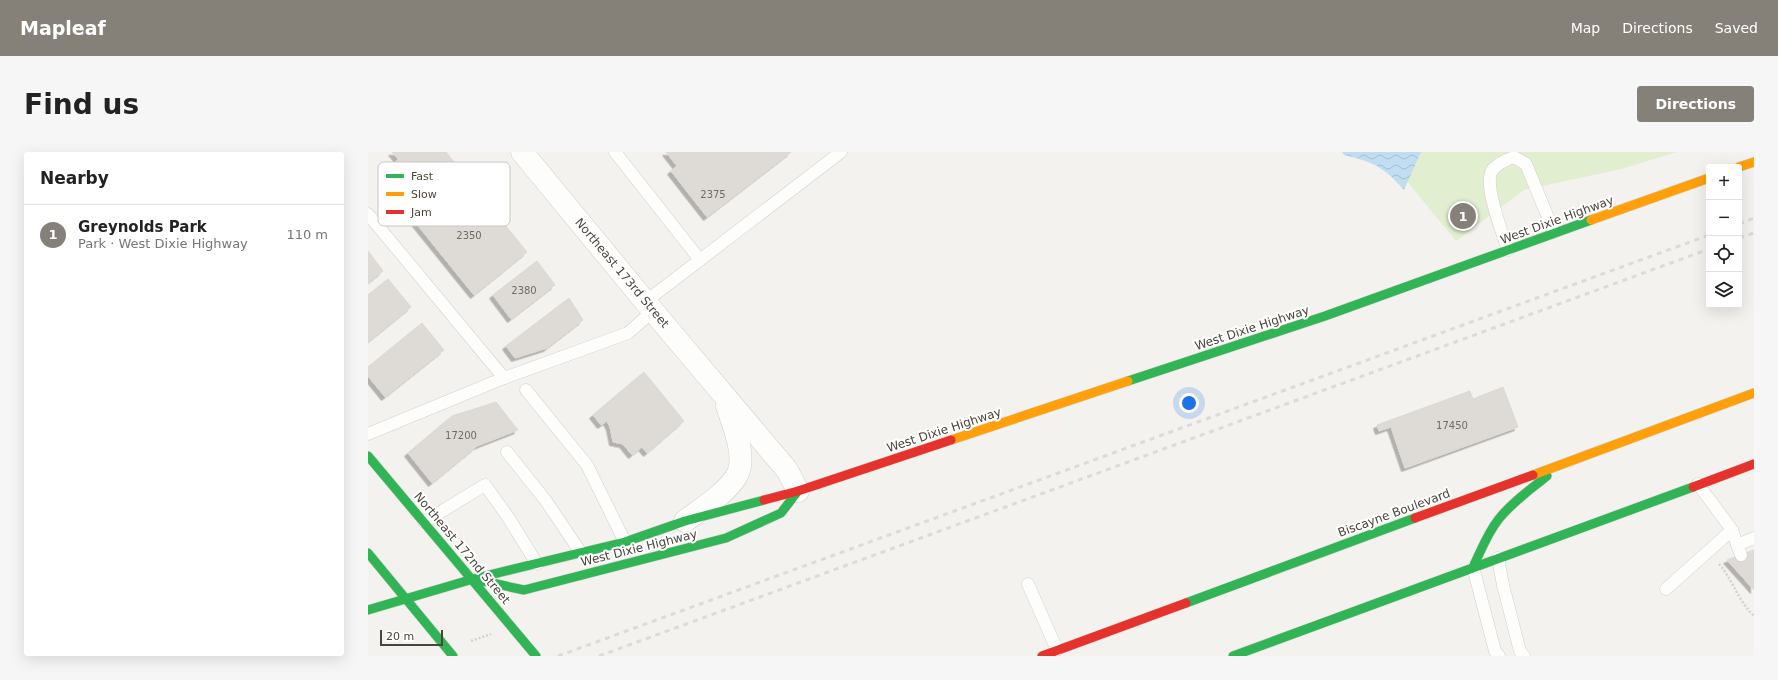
<!DOCTYPE html>
<html lang="en">
<head>
<meta charset="utf-8">
<style>
	:root { --surface:#fff; --page:#f6f6f6; --text:#222; --muted:#767676; --line:#e0e0e0; --accent:#868178 }
	body { margin:0; font-family:"DejaVu Sans",sans-serif; background:var(--page); color:var(--text) }
	.controls { position:absolute; right:12px; top:12px; display:grid; overflow:hidden; border-radius:4px; box-shadow:0 4px 16px #0002 }
	.controls button { width:36px; height:36px; display:grid; place-items:center; padding:0; border:0; border-bottom:1px solid var(--line); background:var(--surface); color:var(--text); font:20px sans-serif }
	.scale { position:absolute; left:12px; bottom:10px; width:63px; box-sizing:border-box; padding-left:4px; border:2px solid #4b4439; border-top:0; font-size:11px; line-height:14px; white-space:nowrap; color:#4b4439; -webkit-text-stroke:3px #fff; paint-order:stroke }
	.you { position:absolute; left:821px; top:251px; width:14px; height:14px; margin:-10px; border:3px solid #fff; border-radius:50%; background:#1a73e8; box-shadow:0 0 0 6px #1a73e833 }
	.badge { display:grid; place-items:center; width:26px; height:26px; border-radius:50%; background:var(--accent); color:#fff; font-size:13px; font-weight:700 }
	.pin { position:absolute; translate:-50% -50%; border:2px solid #fff; box-shadow:0 1px 4px #0006 }
	.list { margin:0; padding:0; list-style:none }
	h2 { display:flex; justify-content:space-between; align-items:center; height:52px; margin:0; padding:0 16px; font-size:17px }
	h2 small { font-size:13px; font-weight:400; color:var(--muted) }
	.list li { display:grid; grid-template-columns:26px 1fr auto; gap:12px; align-items:center; box-sizing:border-box; height:60px; padding:0 16px; border-top:1px solid var(--line) }
	.list b { display:block; font-size:15px; white-space:nowrap }
	.list p { margin:0; font-size:13px; white-space:nowrap; color:var(--muted) }
	.list em { font-size:13px; font-style:normal; color:var(--muted) }
	.icon { flex:none; width:22px; height:22px; fill:none; stroke:currentColor; stroke-width:2; stroke-linecap:round; stroke-linejoin:round }
	.map { position:relative; flex:none; width:1386px; height:504px; overflow:hidden; border-radius:4px }
	header { display:flex; align-items:center; gap:24px; box-sizing:border-box; height:56px; padding:0 20px; background:var(--accent); color:#fff }
	header strong { font-size:19px }
	nav { display:flex; gap:22px; margin-inline-start:auto; font-size:14px }
	.intro { display:flex; align-items:center; justify-content:space-between; box-sizing:border-box; height:96px; padding:0 24px }
	h1 { margin:0; font-size:28px }
	.button { padding:10px 18px; border-radius:4px; background:var(--accent); color:#fff; font-size:14px; font-weight:700 }
	main { display:flex; gap:24px; padding:0 24px }
	aside { flex:1; background:var(--surface); border-radius:4px; box-shadow:0 4px 16px #0002 }
	.map>svg:first-child { display:block }
	.green { fill:#e1eecf }
	.water { fill:url(#water-waves) }
	.building { fill:#dedbd6; stroke:#dcd9d4; filter:url(#shadow) }
	.lines { fill:none; stroke-linecap:round; stroke-linejoin:round }
	.lane-casing { stroke:#d2d0cb; stroke-width:13 }
	.street-casing { stroke:#d2d0cb; stroke-width:23 }
	.fast-casing { stroke:#d3cfc5; stroke-width:10 }
	.slow-casing { stroke:#d3cfc5; stroke-width:10 }
	.jam-casing { stroke:#d3cfc5; stroke-width:10 }
	.path { stroke:#d3d2cc; stroke-width:2.5; stroke-dasharray:2 2; stroke-linecap:butt }
	.lane { stroke:#fdfdfc; stroke-width:12 }
	.street { stroke:#fdfdfc; stroke-width:22 }
	.fast { stroke:#30b455; stroke-width:9 }
	.slow { stroke:#ff9f0a; stroke-width:9 }
	.jam { stroke:#e5322d; stroke-width:9 }
	.rail { stroke:#dbdbda; stroke-width:3; stroke-dasharray:5 5; stroke-linecap:butt }
	.labels { text-anchor:middle; stroke-width:4; stroke-linejoin:round; paint-order:stroke }
	.number-label { font-size:10px; fill:#706a61 }
	.street-label { font-size:12px; fill:#4b4439; stroke:#fff }
	.key { fill:#fff; stroke:#c9c7c4; stroke-width:1 }
	.key-label { font-size:11px; fill:#4b4439 }
</style>
</head>
<body>
<header>
<strong>Mapleaf</strong>
<nav><a>Map</a><a>Directions</a><a>Saved</a></nav>
</header>
<div class="intro"><h1>Find us</h1><a class="button">Directions</a></div>
<main>
<aside>
<h2>Nearby<small></small></h2>
<ul class="list">
<li><span class="badge">1</span><div><b>Greynolds Park</b><p>Park · West Dixie Highway</p></div><em>110 m</em></li>
</ul>
</aside>
<div class="map">
<svg width="1386" height="504" viewBox="0 0 1386 504">
	<defs>
		<pattern id="water-waves" width="16" height="10" patternUnits="userSpaceOnUse"><rect width="16" height="10" fill="#c0ddf1"/><path d="M0 5q4-4 8 0t8 0" fill="none" stroke="#a6bfcf"/></pattern>
		<filter id="shadow"><feDropShadow dx="-3.5" dy="3.5" stdDeviation="0" flood-color="#0004"/></filter>
	</defs>
	<rect width="100%" height="100%" fill="#f4f2ee"/>
	<path class="green" d="M 1015,0 L 1309,0 L 1253,17 L 1156,38 L 1088,89 Z"/>
	<path class="water" d="M 974,0 L 1053,0 L 1036,38 C 1016,15 1005,10 976,3 Z"/>
	<g class="building">
		<path d="M 24,0 L 78,0 L 159,100 L 106,143 L 43,65 L 65,47 L 51,30 L 45,34 L 26,11 L 30,7 Z"/>
		<path d="M 298,0 L 348,0 L 349,1 L 351,0 L 423,0 L 339,65 L 303,19 L 309,14 Z"/>
		<path d="M 0,99 L 15,119 L 0,131 Z"/>
		<path d="M 169,109 L 187,133 L 143,167 L 125,143 Z"/>
		<path d="M 20,127 L 43,155 L 0,190 L 0,143 Z"/>
		<path d="M 201,146 L 215,168 L 179,196 L 147,206 L 138,194 Z"/>
		<path d="M 54,171 L 76,198 L 17,245 L 0,224 L 0,215 Z"/>
		<path d="M 276,220 L 316,269 L 279,301 L 274,295 L 264,303 L 255,292 L 245,290 L 242,275 L 239,269 L 233,273 L 225,263 Z"/>
		<path d="M 1135,235 L 1150,275 L 1037,316 L 1023,275 L 1011,279 L 1009,273 L 1102,239 L 1105,247 Z"/>
		<path d="M 128,250 L 150,278 L 109,294 L 64,331 L 40,301 L 84,264 Z"/>
		<path d="M 1386,398 L 1386,438 L 1359,408 Z"/>
	</g>
	<g class="lines">
		<g class="lane-casing">
			<g id="lane">
				<path d="M 247,0 L 332,108"/>
				<path d="M 0,62 L 136,226"/>
				<path d="M 1140,98 C 1135,82 1114,31 1125,17 C 1131,11 1138,8 1146,5 L 1158,12 L 1186,80"/>
				<path d="M 277,150 L 473,0"/>
				<path d="M 158,238 L 219,313 L 257,390"/>
				<path d="M 0,282 L 136,226 L 260,181 L 285,159"/>
				<path d="M 139,300 L 178,349 L 213,401"/>
				<path d="M 1330,332 L 1364,378 L 1373,403"/>
				<path d="M 56,370 L 117,333 L 140,365 L 169,412"/>
				<path d="M 1369,393 L 1386,386"/>
				<path d="M 1130,406 L 1135,433 L 1152,499 L 1156,504"/>
				<path d="M 1105,415 L 1127,499 L 1131,504"/>
				<path d="M 660,432 L 689,498"/>
				<path d="M 1298,437 L 1364,378"/>
			</g>
		</g>
		<g class="street-casing">
			<g id="street">
				<path d="M 154,0 L 285,159 L 419,318 L 430,339"/>
				<path d="M 317,369 C 334,356 356,343 368,325 C 380,306 365,273 359,254"/>
			</g>
		</g>
		<g class="fast-casing">
			<g id="fast">
				<path d="M 760,229 L 957,164 L 1223,68"/>
				<path d="M 0,304 L 168,504"/>
				<path d="M 0,401 L 85,504"/>
				<path d="M 1105,415 C 1113,399 1119,382 1130,368 C 1144,350 1162,338 1179,324"/>
				<path d="M 110,428 L 156,438 L 358,386 L 413,361 L 430,339"/>
				<path d="M 818,451 L 1047,366"/>
				<path d="M 0,458 L 105,427 L 257,390 L 317,369 L 396,348"/>
				<path d="M 865,504 L 1325,335"/>
			</g>
		</g>
		<g class="slow-casing">
			<g id="slow">
				<path d="M 1371,15 L 1386,10"/>
				<path d="M 1223,68 L 1341,26"/>
				<path d="M 583,288 L 760,229"/>
				<path d="M 1165,323 L 1386,241"/>
			</g>
		</g>
		<g class="jam-casing">
			<g id="jam">
				<path d="M 1325,335 L 1386,312"/>
				<path d="M 396,348 L 430,339 L 583,288"/>
				<path d="M 1047,366 L 1165,323"/>
				<path d="M 674,504 L 818,451"/>
			</g>
		</g>
		<g class="path">
			<path d="M 1351,412 C 1365,428 1370,449 1386,464"/>
			<path d="M 103,489 L 123,482"/>
		</g>
		<use href="#lane" class="lane"/>
		<use href="#street" class="street"/>
		<use href="#fast" class="fast"/>
		<use href="#slow" class="slow"/>
		<use href="#jam" class="jam"/>
		<g class="rail">
			<path d="M 1371,72 L 1386,66"/>
			<path d="M 1371,86 L 1386,81"/>
			<path d="M 190,504 L 1341,83"/>
			<path d="M 231,504 L 1341,97"/>
		</g>
	</g>
	<g class="labels">
		<g class="number-label">
			<text x="345" y="46">2375</text>
			<text x="101" y="87">2350</text>
			<text x="156" y="142">2380</text>
			<text x="1084" y="277">17450</text>
			<text x="93" y="287">17200</text>
		</g>
		<g class="street-label">
			<text transform="translate(1189 68) rotate(-20)" y="4">West Dixie Highway</text>
			<text transform="translate(254 121) rotate(50)" y="4">Northeast 173rd Street</text>
			<text transform="translate(884 176) rotate(-18)" y="4">West Dixie Highway</text>
			<text transform="translate(576 278) rotate(-18)" y="4">West Dixie Highway</text>
			<text transform="translate(1026 361) rotate(-20)" y="4">Biscayne Boulevard</text>
			<text transform="translate(94 396) rotate(50)" y="4">Northeast 172nd Street</text>
			<text transform="translate(271 396) rotate(-14)" y="4">West Dixie Highway</text>
		</g>
	</g>
	<rect x="10" y="10" width="132" height="64" rx="6" class="key"/>
	<rect x="18" y="22" width="18" height="4" fill="#30b455"/>
	<rect x="18" y="40" width="18" height="4" fill="#ff9f0a"/>
	<rect x="18" y="58" width="18" height="4" fill="#e5322d"/>
	<g class="key-label">
		<text x="43" y="28">Fast</text>
		<text x="43" y="46">Slow</text>
		<text x="43" y="64">Jam</text>
	</g>
</svg>
<div class="controls">
<button>+</button>
<button>−</button>
<button><svg class="icon" aria-label="locate" viewBox="0 0 24 24"><circle cx="12" cy="12" r="6"/><path d="M12 2v4M12 18v4M2 12h4M18 12h4"/></svg></button>
<button><svg class="icon" aria-label="layers" viewBox="0 0 24 24"><path d="M12 4l9 5-9 5-9-5zM3 14l9 5 9-5"/></svg></button>
</div>
<div class="scale">20 m</div>
<div class="you"></div>
<div class="pin badge" style="left:1095px;top:64px">1</div>
</div>
</main>
</body>
</html>
